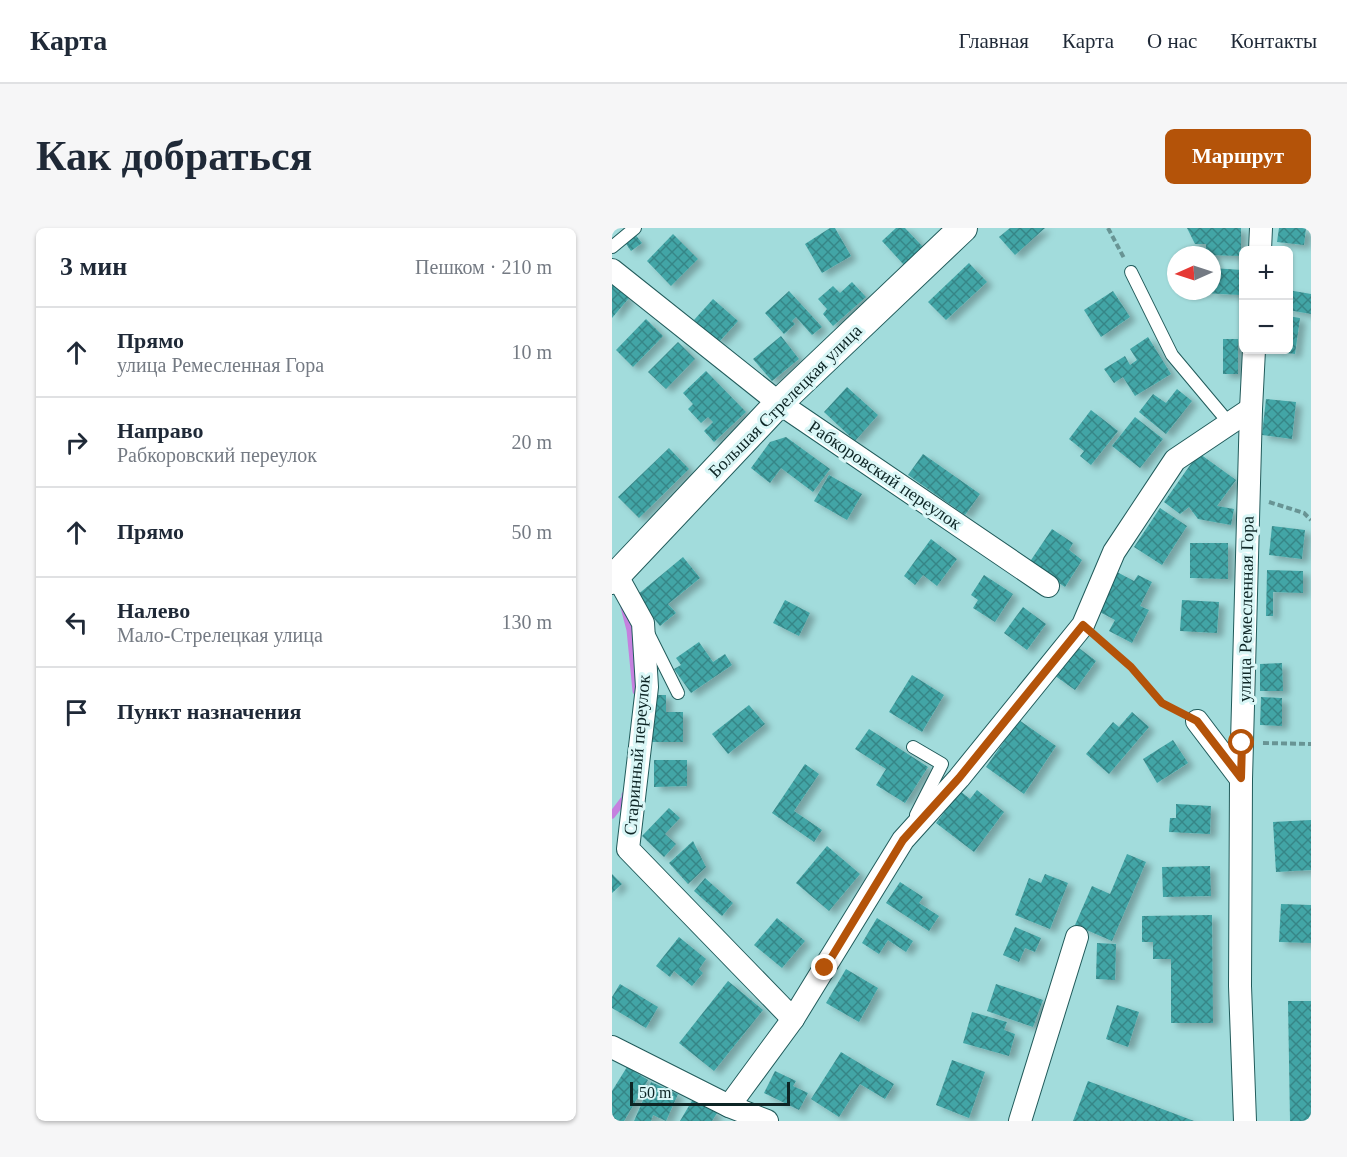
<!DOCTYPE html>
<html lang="ru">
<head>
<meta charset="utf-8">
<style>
	:root { --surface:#fff; --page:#f6f6f7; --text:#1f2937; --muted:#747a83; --line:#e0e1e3; --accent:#b45309 }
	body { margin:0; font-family:Georgia,serif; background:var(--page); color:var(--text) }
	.controls { position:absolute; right:18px; top:18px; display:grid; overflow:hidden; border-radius:9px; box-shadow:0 2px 4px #0004 }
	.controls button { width:54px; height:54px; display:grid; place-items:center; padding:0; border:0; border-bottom:2px solid var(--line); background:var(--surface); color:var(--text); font:30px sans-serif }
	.compass { position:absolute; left:555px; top:18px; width:54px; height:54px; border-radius:50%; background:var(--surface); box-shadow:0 2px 4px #0004; rotate:267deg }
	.scale { position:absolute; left:18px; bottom:15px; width:160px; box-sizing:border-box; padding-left:6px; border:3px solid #0d2525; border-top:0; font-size:16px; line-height:21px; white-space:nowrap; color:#0d2525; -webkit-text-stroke:4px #daf7f7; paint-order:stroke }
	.stop { position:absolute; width:18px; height:18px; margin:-14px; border:4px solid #b45309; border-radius:50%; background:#fff }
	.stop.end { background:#b45309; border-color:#fff; box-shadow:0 2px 6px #0008 }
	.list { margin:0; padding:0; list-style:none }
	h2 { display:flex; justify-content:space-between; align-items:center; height:78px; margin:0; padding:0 24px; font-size:26px }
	h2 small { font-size:20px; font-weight:400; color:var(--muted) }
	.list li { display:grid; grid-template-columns:39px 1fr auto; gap:18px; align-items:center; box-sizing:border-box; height:90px; padding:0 24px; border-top:2px solid var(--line) }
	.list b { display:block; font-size:22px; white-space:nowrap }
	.list p { margin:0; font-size:20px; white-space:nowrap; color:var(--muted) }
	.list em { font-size:20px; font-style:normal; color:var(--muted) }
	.icon { flex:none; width:33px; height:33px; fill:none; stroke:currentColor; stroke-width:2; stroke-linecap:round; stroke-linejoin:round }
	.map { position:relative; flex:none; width:699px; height:893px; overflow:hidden; border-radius:9px }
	header { display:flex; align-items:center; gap:36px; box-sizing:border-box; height:84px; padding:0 30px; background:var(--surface); border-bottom:2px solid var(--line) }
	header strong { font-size:28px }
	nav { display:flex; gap:33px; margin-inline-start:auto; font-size:21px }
	.intro { display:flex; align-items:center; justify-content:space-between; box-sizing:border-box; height:144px; padding:0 36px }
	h1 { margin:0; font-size:42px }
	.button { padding:15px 27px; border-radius:9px; background:var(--accent); color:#fff; font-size:21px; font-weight:700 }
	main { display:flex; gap:36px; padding:0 36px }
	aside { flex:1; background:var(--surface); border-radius:9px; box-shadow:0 2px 4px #0004 }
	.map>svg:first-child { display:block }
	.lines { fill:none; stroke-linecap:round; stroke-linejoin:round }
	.stream { stroke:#c580df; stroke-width:7 }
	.building { fill:url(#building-cross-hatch); filter:url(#shadow) }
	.service-casing { stroke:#215b5b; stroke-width:14 }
	.minor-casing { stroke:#215b5b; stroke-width:24 }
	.tertiary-casing { stroke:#215b5b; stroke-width:30 }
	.path { stroke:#689494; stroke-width:4; stroke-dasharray:6 3; stroke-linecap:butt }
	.service { stroke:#fff; stroke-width:12 }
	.minor { stroke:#fff; stroke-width:22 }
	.tertiary { stroke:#fff; stroke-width:28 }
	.route { stroke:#b45309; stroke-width:8 }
	.labels { text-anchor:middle; stroke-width:6; stroke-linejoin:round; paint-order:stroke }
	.street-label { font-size:18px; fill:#0d2525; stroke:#daf7f7 }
</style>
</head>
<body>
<header>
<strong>Карта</strong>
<nav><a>Главная</a><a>Карта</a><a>О нас</a><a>Контакты</a></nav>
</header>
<div class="intro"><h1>Как добраться</h1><a class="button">Маршрут</a></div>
<main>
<aside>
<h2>3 мин<small>Пешком · 210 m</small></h2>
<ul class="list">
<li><svg class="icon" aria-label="ahead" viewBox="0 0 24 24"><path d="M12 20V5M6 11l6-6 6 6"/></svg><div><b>Прямо</b><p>улица Ремесленная Гора</p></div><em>10 m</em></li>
<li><svg class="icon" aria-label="right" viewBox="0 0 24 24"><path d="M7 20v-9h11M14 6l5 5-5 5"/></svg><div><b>Направо</b><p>Рабкоровский переулок</p></div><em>20 m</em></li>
<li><svg class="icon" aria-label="ahead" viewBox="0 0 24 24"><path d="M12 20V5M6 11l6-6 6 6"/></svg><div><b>Прямо</b></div><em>50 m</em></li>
<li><svg class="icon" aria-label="left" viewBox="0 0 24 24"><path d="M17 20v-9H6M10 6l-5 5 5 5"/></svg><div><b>Налево</b><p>Мало-Стрелецкая улица</p></div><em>130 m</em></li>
<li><svg class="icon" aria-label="arrive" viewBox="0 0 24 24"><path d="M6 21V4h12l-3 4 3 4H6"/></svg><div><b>Пункт назначения</b></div></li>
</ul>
</aside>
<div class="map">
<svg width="699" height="893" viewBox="0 0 699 893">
	<defs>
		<pattern id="building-cross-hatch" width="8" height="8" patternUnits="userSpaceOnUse" patternTransform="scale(1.5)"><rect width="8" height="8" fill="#42a5a6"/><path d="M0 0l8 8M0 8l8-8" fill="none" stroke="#368687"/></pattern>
		<filter id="shadow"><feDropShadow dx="6" dy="4" stdDeviation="3" flood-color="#0004"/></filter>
	</defs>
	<rect width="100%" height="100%" fill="#a2dcdc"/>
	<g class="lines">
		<g class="stream">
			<path d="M 12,379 L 18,402 L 24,463"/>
			<path d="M 0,587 L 13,570 L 13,567"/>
		</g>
	</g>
	<g class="building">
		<path d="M 218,0 L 223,0 L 239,28 L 210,45 L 193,16 Z"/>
		<path d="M 284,0 L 293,0 L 311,19 L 292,37 L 270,13 Z"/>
		<path d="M 398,0 L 433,0 L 403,27 L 387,9 Z"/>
		<path d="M 575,0 L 629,0 L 629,28 L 594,27 L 594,16 L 583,16 Z"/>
		<path d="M 667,0 L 694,0 L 692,17 L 665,14 Z"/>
		<path d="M 22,5 L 30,15 L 19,23 L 12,13 Z"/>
		<path d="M 61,6 L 86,31 L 59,58 L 35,33 Z"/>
		<path d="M 357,35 L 375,54 L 334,92 L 316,74 Z"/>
		<path d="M 600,40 L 630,42 L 629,67 L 590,65 L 590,63 L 600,63 Z"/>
		<path d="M 240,54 L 254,69 L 221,98 L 211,86 L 215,81 L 206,71 L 221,58 L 228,65 Z"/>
		<path d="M 0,56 L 17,70 L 0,90 Z"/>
		<path d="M 676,62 L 699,66 L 699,86 L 676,82 Z"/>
		<path d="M 177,63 L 210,99 L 200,107 L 184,89 L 180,93 L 183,96 L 172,106 L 153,85 Z"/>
		<path d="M 501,63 L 518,89 L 489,109 L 472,82 Z"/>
		<path d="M 101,71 L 126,93 L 107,114 L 82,92 Z"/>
		<path d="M 676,88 L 688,90 L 683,126 L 659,123 L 676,122 Z"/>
		<path d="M 34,91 L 51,108 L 21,139 L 4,122 Z"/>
		<path d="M 169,108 L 187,131 L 160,153 L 141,131 Z"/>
		<path d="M 536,109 L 559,146 L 523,168 L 511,149 L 502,155 L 492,141 L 513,128 L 518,137 L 525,132 L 518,121 Z"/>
		<rect x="611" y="111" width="15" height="35"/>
		<path d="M 66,114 L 83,131 L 54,161 L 36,144 Z"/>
		<path d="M 94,143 L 134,184 L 102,214 L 92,203 L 101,194 L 96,189 L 89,195 L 76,181 L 81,176 L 71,165 Z"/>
		<path d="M 235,159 L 266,187 L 243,213 L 212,184 Z"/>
		<path d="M 565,161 L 580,173 L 554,206 L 527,184 L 541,166 L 554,175 Z"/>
		<path d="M 654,171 L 684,174 L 680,211 L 650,207 Z"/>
		<path d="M 479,182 L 506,203 L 479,237 L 468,228 L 472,223 L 457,211 Z"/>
		<path d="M 523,189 L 551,211 L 528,240 L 500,218 Z"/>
		<path d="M 174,209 L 218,241 L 201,264 L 169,240 L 158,255 L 139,240 L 158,214 Z"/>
		<path d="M 57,220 L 77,241 L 27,290 L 6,269 Z"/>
		<path d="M 311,226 L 368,266 L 353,287 L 296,247 Z"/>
		<path d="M 588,226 L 624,252 L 605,278 L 622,281 L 619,297 L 586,291 L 577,279 L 568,286 L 552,274 L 581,233 Z"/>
		<path d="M 217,247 L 250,266 L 235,292 L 202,273 Z"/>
		<path d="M 548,280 L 575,298 L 550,337 L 522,319 Z"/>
		<path d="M 660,298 L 693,302 L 690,331 L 657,327 Z"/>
		<path d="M 440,301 L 461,315 L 457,322 L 470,332 L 453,359 L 417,335 Z"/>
		<path d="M 319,311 L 345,331 L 325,358 L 311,347 L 303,357 L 292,348 Z"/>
		<path d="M 578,315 L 616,315 L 616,351 L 578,350 Z"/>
		<path d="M 71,329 L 88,350 L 56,376 L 64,385 L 48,398 L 24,368 Z"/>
		<path d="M 655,342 L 691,343 L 691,365 L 661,364 L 661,388 L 654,388 Z"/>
		<path d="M 505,344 L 522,353 L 526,347 L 540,354 L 528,378 L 537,382 L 520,415 L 497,403 L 503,392 L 486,383 Z"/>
		<path d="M 372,347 L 401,366 L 383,394 L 361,380 L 366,372 L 359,367 Z"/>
		<path d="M 173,372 L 198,385 L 187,408 L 161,395 Z"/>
		<path d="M 570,372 L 607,374 L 605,405 L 568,403 Z"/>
		<path d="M 411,379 L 434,396 L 415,422 L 392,405 Z"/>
		<path d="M 87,414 L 101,434 L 113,426 L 120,437 L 79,465 L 62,441 L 69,437 L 64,430 Z"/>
		<path d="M 463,417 L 484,433 L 463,462 L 442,447 Z"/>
		<path d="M 670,435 L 671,463 L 648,463 L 648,436 Z"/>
		<path d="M 300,447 L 332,467 L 310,504 L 277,484 Z"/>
		<path d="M 40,467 L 54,467 L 54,484 L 71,484 L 71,514 L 39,514 Z"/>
		<path d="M 649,469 L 670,470 L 670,498 L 648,497 Z"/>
		<path d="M 137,477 L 153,496 L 116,526 L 100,506 Z"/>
		<path d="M 520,484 L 537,499 L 497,546 L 474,526 L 501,494 L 507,499 Z"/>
		<path d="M 407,492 L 444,518 L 412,566 L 374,539 Z"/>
		<path d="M 257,501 L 316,539 L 293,575 L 264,557 L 274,541 L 243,521 Z"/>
		<path d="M 561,512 L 576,535 L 545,555 L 531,531 Z"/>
		<path d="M 42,532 L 75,532 L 75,558 L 42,559 Z"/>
		<path d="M 193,536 L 207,546 L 182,583 L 210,602 L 202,614 L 160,585 Z"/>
		<path d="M 365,562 L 392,584 L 362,624 L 324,595 L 348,563 L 358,571 Z"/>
		<path d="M 564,576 L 599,578 L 598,606 L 557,604 L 558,590 L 564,590 Z"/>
		<path d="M 57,580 L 68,590 L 53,606 L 64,616 L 52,629 L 30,608 Z"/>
		<path d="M 699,592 L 699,642 L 664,644 L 661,594 Z"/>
		<path d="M 81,613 L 94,639 L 76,656 L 57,635 Z"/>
		<path d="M 215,618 L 248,646 L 217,683 L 184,655 Z"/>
		<path d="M 515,626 L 534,634 L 500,713 L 463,697 L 480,658 L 498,666 Z"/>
		<path d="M 598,638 L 599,668 L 551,669 L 550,639 Z"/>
		<path d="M 0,646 L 10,656 L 0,665 Z"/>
		<path d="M 433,646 L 456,655 L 438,701 L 403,687 L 417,650 L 429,655 Z"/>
		<path d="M 93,650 L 121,675 L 110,688 L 82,663 Z"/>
		<path d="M 288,654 L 311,669 L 307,675 L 327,688 L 317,703 L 274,675 Z"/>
		<path d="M 669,676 L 699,677 L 699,715 L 667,714 Z"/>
		<path d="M 600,687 L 601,795 L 559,795 L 559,731 L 541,731 L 541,714 L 530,714 L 530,688 Z"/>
		<path d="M 165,690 L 193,713 L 170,740 L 142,717 Z"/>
		<path d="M 265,690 L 301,713 L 294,724 L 276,712 L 267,726 L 250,715 Z"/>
		<path d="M 403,699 L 429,710 L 423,724 L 413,720 L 407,734 L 391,727 Z"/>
		<path d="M 67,709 L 94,731 L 87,741 L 91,745 L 80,758 L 62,743 L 58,749 L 44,738 Z"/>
		<path d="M 485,715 L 504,716 L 503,752 L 484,751 Z"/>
		<path d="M 234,741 L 266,760 L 247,794 L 214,775 Z"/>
		<path d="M 116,753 L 151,782 L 102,843 L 67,815 Z"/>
		<path d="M 8,756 L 46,779 L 34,800 L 0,780 L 0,769 Z"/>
		<path d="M 384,756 L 431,772 L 421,799 L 375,783 Z"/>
		<path d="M 676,773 L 699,773 L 699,893 L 678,893 Z"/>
		<path d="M 505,777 L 527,784 L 516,819 L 494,811 Z"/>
		<path d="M 360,784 L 395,794 L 392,802 L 403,806 L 397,828 L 351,815 Z"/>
		<path d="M 229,824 L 282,856 L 273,871 L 248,856 L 227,889 L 199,871 Z"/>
		<path d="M 340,832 L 373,844 L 357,890 L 324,877 Z"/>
		<path d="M 15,839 L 36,852 L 12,893 L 0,893 L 0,863 Z"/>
		<path d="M 163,843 L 184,853 L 181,858 L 196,865 L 187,882 L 152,865 Z"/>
		<path d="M 476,853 L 582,893 L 461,893 Z"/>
		<path d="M 39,854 L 66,866 L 54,893 L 41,887 L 39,893 L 22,893 Z"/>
		<path d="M 81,871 L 105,885 L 100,893 L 68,893 Z"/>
	</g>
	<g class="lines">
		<g class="service-casing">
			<g id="service">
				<path d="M 0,19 L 23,0"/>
				<path d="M 519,44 L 560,127 L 617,195"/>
				<path d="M 37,407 L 66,465"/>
				<path d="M 301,519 L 330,536 L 304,587"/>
			</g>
		</g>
		<g class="minor-casing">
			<g id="minor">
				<path d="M 648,22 L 649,0"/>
				<path d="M 0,42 L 167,175 L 436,358"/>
				<path d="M 5,348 L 31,395 L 35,459 L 16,621 L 181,791"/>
				<path d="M 585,493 L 629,551"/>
				<path d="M 0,819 L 117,878 L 155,893"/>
				<path d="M 117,878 L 181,791 L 291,612 L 347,550 L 471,397 L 502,324 L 563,232 L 639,181"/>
				<path d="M 408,893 L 465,709"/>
				<path d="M 633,893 L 628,758 L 629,551 L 639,181 L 642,122"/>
			</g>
		</g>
		<g class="tertiary-casing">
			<path id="tertiary" d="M 0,352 L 167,175 L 351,0"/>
		</g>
		<g class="path">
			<path d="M 496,0 L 512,30"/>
			<path d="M 657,274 L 692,285 L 699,292"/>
			<path d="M 487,411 L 519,439 L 550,475 L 568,484"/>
			<path d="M 651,515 L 699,516"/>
		</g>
		<use href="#service" class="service"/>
		<use href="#minor" class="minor"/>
		<use href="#tertiary" class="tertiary"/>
	</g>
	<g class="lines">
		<path class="route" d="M 213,740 L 291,612 L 347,550 L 471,397 L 519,439 L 550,475 L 585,493 L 629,550 L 630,515"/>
	</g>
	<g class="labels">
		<g class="street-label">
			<text transform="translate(173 173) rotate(-45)" y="6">Большая Стрелецкая улица</text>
			<text transform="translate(273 247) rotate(34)" y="6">Рабкоровский переулок</text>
			<text transform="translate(634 381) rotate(-89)" y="6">улица Ремесленная Гора</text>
			<text transform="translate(25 527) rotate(-85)" y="6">Старинный переулок</text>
		</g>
	</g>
</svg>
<div class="controls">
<button>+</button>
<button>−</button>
</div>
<svg class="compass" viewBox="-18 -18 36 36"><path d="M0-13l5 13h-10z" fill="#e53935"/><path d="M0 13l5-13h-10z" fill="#747a83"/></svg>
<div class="scale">50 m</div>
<div class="stop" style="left:630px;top:515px"></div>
<div class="stop end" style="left:213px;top:740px"></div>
</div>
</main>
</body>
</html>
